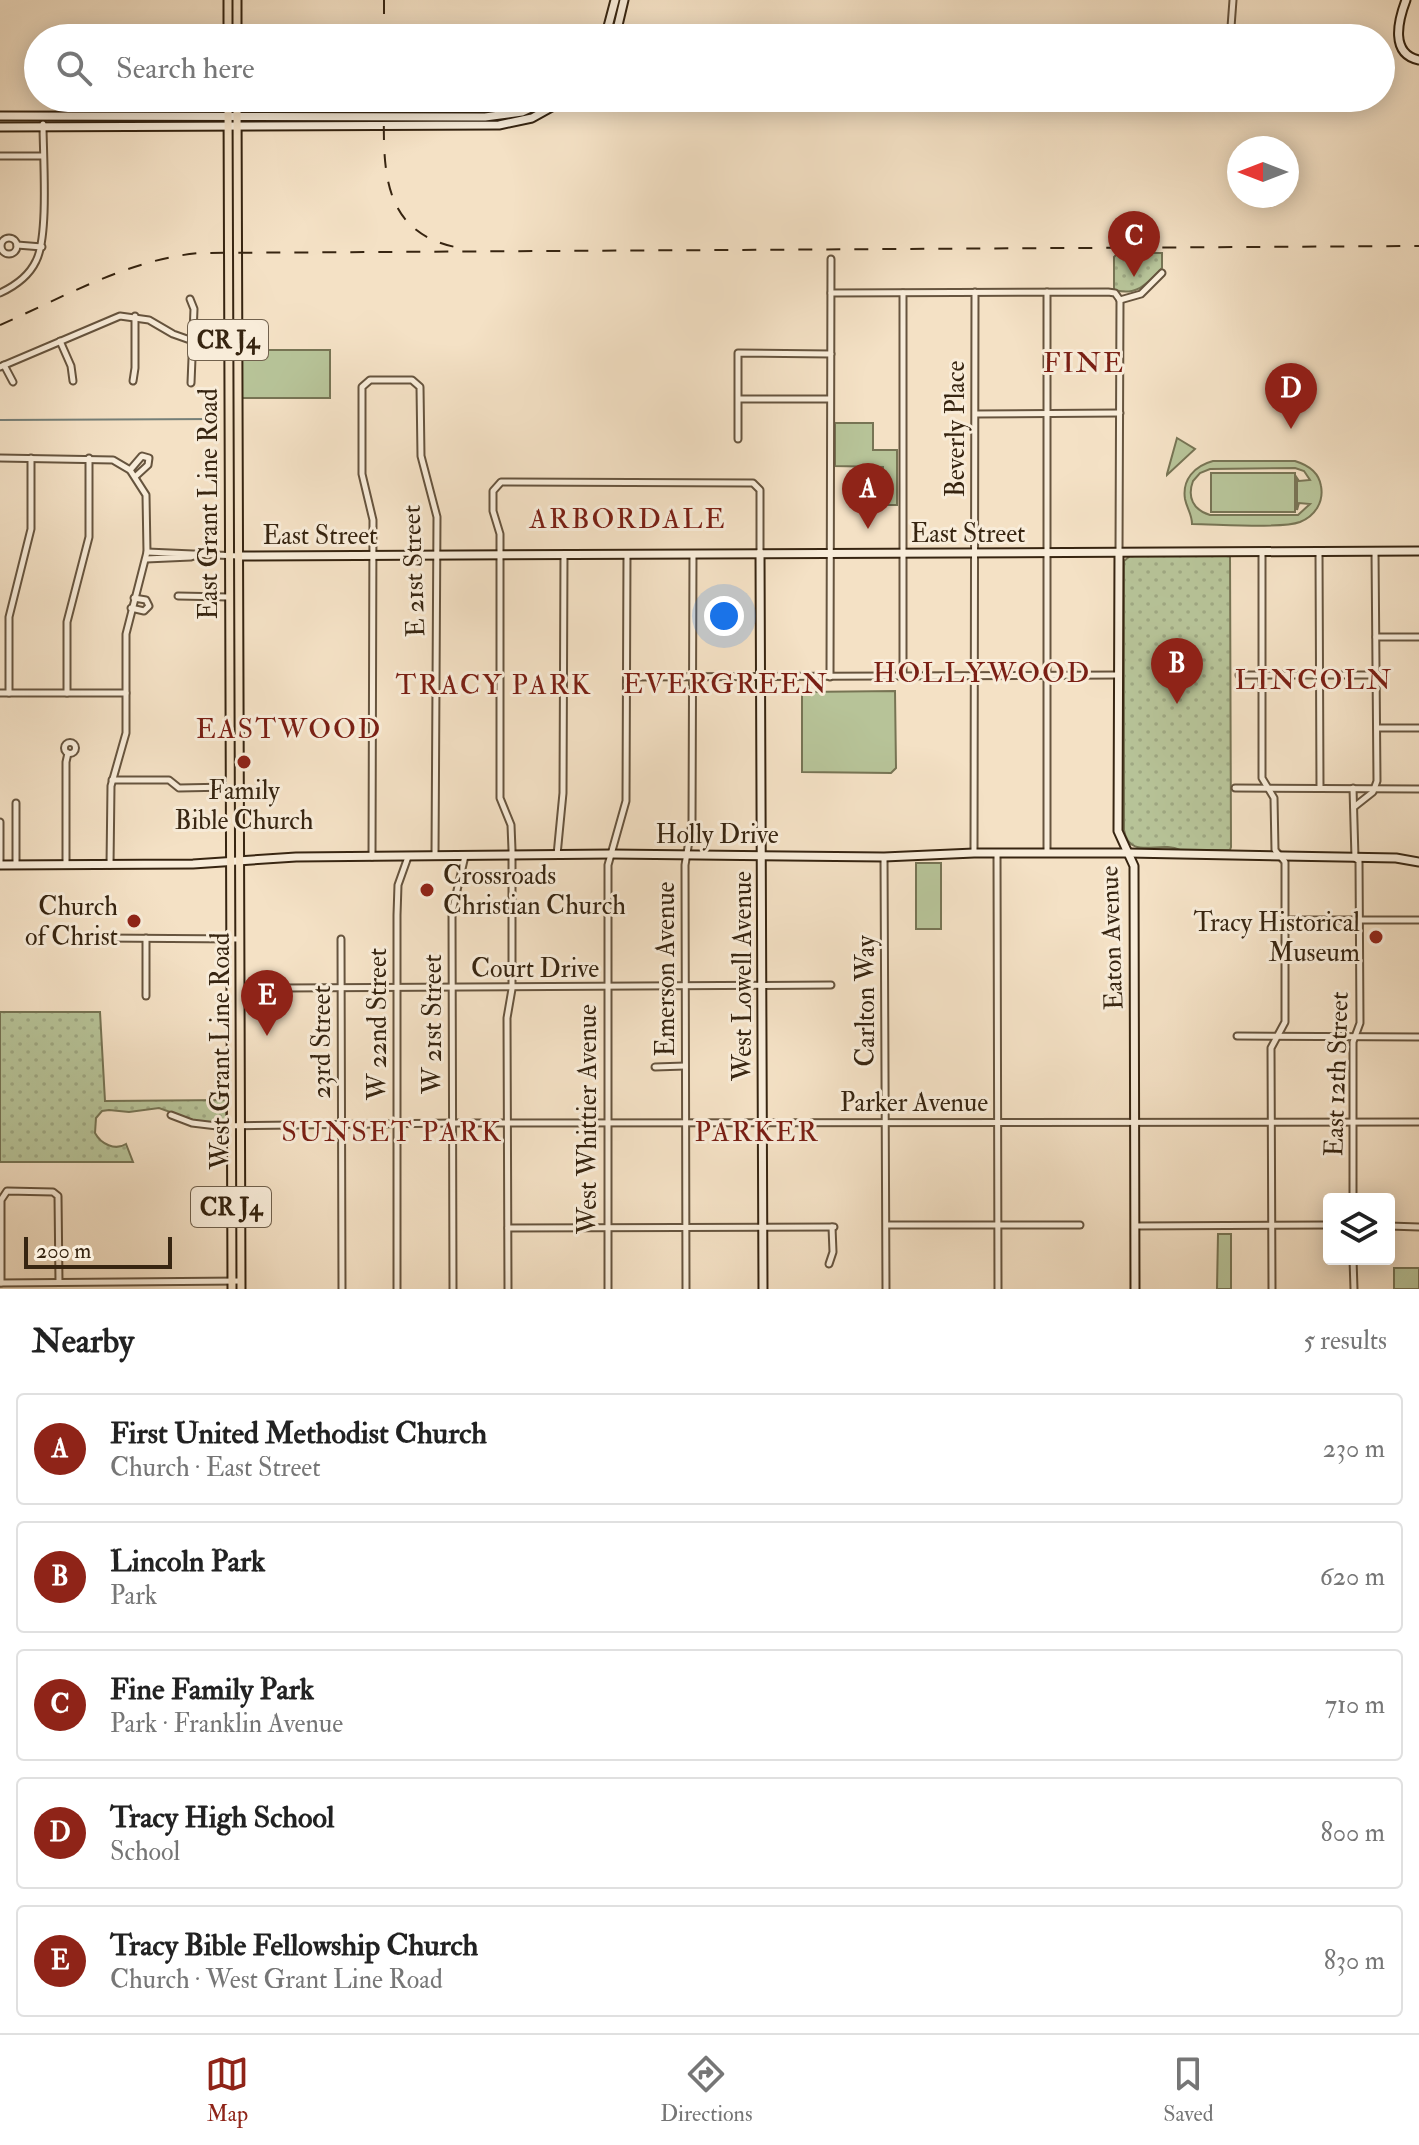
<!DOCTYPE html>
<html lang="en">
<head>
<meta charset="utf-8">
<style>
	:root { --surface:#fff; --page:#f6f6f6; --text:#222; --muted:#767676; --line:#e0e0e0; --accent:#8f2418 }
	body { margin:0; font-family:"IM FELL Double Pica",serif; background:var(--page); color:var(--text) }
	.controls { position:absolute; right:24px; bottom:24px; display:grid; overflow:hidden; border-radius:8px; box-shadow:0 4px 20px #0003 }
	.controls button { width:72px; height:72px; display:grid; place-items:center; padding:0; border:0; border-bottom:2px solid var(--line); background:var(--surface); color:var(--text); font:40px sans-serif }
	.compass { position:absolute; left:1227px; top:136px; width:72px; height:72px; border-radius:50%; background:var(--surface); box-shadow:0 4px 20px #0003; rotate:270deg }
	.scale { position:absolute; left:24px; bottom:20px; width:148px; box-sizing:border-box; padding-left:8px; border:4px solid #372511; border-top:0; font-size:22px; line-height:28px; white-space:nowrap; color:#372511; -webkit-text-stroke:6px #f8ecd9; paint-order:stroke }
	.you { position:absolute; left:724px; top:616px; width:28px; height:28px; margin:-20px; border:6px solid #fff; border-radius:50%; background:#1a73e8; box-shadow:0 0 0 12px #1a73e833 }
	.badge { display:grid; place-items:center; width:52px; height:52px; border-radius:50%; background:var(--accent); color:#fff; font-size:26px; font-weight:700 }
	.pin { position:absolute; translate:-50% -66px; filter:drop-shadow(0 2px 4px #0008) }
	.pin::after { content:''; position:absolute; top:42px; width:28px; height:24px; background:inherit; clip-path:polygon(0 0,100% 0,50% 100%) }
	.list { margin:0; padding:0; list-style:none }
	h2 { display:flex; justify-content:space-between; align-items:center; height:104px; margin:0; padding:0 32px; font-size:34px }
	h2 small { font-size:26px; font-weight:400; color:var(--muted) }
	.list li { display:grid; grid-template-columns:52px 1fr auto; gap:24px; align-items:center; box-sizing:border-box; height:112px; margin:0 16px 16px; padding:0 16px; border:2px solid var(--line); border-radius:8px }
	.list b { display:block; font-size:30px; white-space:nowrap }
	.list p { margin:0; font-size:26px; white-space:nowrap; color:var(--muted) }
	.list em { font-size:26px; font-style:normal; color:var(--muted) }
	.icon { flex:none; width:44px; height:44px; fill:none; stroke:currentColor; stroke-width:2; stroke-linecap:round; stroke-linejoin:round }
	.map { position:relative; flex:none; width:1419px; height:1289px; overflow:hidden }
	.search { position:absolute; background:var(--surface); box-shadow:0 4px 20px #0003; left:24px; right:24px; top:24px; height:88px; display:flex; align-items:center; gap:20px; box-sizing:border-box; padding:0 28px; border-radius:44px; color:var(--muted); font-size:30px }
	.sheet { height:744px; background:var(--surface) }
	nav { display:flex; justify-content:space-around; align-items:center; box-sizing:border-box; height:112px; border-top:2px solid var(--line); background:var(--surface); font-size:22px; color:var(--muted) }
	nav a { display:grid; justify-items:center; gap:4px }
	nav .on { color:var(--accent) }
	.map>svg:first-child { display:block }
	.green { fill:#b7c398; stroke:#777454; stroke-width:2; fill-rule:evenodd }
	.park { fill:url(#park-dots); stroke:#777454; stroke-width:2 }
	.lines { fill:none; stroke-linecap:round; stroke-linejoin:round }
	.stream { stroke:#757f78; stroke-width:2 }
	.street-casing { stroke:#66543e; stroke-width:9 }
	.secondary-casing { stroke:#372511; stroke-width:11 }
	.primary-casing { stroke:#372511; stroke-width:11 }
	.street { stroke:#f8ecd9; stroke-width:5 }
	.secondary { stroke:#f8ecd9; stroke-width:7 }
	.primary { stroke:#f4e1c5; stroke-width:7 }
	.rail { stroke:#372511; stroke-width:2; stroke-dasharray:14 14; stroke-linecap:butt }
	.poi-dot { fill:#8f2418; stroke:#f8ecd9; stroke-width:3 }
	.labels { text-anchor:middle; stroke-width:6; stroke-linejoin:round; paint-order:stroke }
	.shield { fill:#f8ecd9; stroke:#71614d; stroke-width:2 }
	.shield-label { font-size:24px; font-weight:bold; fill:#372511 }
	.street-label { font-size:26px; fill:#372511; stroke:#f8ecd9 }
	.poi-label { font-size:26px; fill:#372511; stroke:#f8ecd9; text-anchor:end }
	.neighbourhood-label { font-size:28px; letter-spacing:2px; fill:#7a1f14; stroke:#f8ecd9 }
</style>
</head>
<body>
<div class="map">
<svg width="1419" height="1289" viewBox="0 0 1419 1289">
	<defs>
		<pattern id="park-dots" width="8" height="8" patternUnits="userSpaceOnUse" patternTransform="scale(2)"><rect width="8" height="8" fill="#b7c398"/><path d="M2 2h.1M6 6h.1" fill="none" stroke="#9ea782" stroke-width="1.8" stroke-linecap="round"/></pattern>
	</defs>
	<rect width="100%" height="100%" fill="#f4e1c5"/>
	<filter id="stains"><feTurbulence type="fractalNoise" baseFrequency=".0025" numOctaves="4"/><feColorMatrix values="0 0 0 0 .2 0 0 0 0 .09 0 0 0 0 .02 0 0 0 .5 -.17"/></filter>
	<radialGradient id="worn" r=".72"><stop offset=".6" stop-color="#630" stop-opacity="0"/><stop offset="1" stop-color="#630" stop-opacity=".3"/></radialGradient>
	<g class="green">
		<path d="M 244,350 L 330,350 L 330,398 L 242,398 L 242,352 Z"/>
		<path d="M 835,423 L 873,423 L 873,450 L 897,450 L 897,505 L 884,505 L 883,467 L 835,466 Z"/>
		<path d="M 1177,438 L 1195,449 L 1167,475 L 1167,474 Z"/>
		<path d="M 1295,461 C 1308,465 1319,473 1321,486 C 1324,502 1315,516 1300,522 C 1281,529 1216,524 1192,524 C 1192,514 1187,509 1185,499 C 1182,480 1194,466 1213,461 ZM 1295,468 L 1304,471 L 1310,480 L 1299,481 L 1297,478 L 1297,510 L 1299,503 L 1310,504 L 1298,515 L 1210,515 C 1193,510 1187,497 1193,481 L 1200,473 L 1210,469 Z"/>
		<rect x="1211" y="473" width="84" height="39"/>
		<path d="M 895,691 L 896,768 L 891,773 L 802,772 L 802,692 Z"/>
		<rect x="916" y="863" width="25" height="66"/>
		<path d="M 1218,1234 L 1231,1234 L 1231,1289 L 1217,1289 Z"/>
		<rect x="1394" y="1268" width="25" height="21"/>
	</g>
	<g class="park">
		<path d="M 1118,253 L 1162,253 L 1162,268 C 1147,284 1137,296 1114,290 L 1114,257 Z"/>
		<path d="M 1230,555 L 1231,847 L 1230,850 L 1180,850 C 1160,840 1129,861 1124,830 L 1124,561 L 1130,556 Z"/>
		<path d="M 0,1012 L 100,1012 L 105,1101 L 226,1100 L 226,1120 L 222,1124 L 201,1123 L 159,1108 L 129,1112 L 109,1110 L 102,1111 L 96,1118 L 95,1133 C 101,1144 115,1151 126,1144 L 133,1162 L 0,1162 Z"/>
	</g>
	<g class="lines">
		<path class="stream" d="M 0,420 L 218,419"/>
		<g class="street-casing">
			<g id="street">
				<path d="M 1016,36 L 1220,35 L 1231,27 L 1233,0"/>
				<path d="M 0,156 L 43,156"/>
				<circle cx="9" cy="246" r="8"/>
				<path d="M 17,245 L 42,247"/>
				<path d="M 0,293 C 15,286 29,276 36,261 C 49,236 43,156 43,124"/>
				<path d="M 831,293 L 1108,292 L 1115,293 L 1120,300"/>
				<path d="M 190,299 L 194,309 L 191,383"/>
				<path d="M 1120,300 L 1141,294 L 1162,273"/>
				<path d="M 60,341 L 71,366 L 73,381"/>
				<path d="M 4,365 L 13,382"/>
				<path d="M 0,367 L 120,316 L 149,320 L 173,334 L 207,346 L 230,346"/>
				<path d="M 133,381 L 135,368 L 135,316"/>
				<path d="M 739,399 L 830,399"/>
				<path d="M 976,414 L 1120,413"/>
				<path d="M 738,439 L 738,353 L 831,354"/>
				<path d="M 0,458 L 113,460 L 130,470 L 146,495 L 147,552 L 126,634 L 126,733 L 111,786 L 110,865"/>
				<path d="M 130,470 L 142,456 L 149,458 L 148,465 L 136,476"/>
				<path d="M 147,552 L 239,556"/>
				<path d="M 1119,552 L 1120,300"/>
				<path d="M 1262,552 L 1262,778 L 1274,798 L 1275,850 L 1285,862 L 1285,1022 L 1271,1048 L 1272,1289"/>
				<path d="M 1319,552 L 1320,788"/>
				<path d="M 146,559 L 191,557 L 200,554"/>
				<path d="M 178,596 L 228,597"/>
				<path d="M 131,608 L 144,611 L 149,606 L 146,600 L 134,598"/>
				<path d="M 1376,637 L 1419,637"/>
				<path d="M 1239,675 L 1376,675"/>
				<path d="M 903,676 L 903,293"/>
				<path d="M 627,677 L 1118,675"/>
				<path d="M 830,677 L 831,259"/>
				<path d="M 0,693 L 126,693"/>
				<path d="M 9,693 L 9,617 L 31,529 L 31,458"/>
				<path d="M 67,693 L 67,622 L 89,537 L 89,458"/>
				<path d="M 1377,728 L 1419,728"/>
				<circle cx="70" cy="748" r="5.5"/>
				<path d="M 112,780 L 169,780 L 179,788 L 230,787"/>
				<path d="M 1235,788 L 1419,789"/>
				<path d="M 1354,807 L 1373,792 L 1377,781 L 1375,551"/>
				<path d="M 0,822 L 0,865"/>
				<path d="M 974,853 L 975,292"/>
				<path d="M 997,853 L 998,1289"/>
				<path d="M 1047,853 L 1047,292"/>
				<path d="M 557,855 L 563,793 L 564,554"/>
				<path d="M 372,857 L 373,520 L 362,474 L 362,387 L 370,380 L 412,380 L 420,387 L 421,456 L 437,517 L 435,856"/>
				<path d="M 884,857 L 886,1289"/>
				<path d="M 16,865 L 16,803"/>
				<path d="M 66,865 L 66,762 L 68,753"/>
				<path d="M 1285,920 L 1419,920"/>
				<path d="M 102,938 L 240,939"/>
				<path d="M 146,938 L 146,996"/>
				<path d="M 341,939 L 342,1289"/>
				<path d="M 240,994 L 279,992 L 285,988 L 831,985"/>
				<path d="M 1237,1036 L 1419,1037"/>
				<path d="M 655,1067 L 685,1066"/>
				<path d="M 171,1115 L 192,1123 L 217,1126 L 453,1123 L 1419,1122"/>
				<path d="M 1353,1199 L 1353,1042 L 1360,1023 L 1359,861 L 1355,858 L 1353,788"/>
				<path d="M 887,1225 L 1080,1225"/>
				<path d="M 1135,1226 L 1329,1225"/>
				<path d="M 1389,1226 L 1419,1227"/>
				<path d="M 508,1228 L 834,1227"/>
				<path d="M 1353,1259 L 1354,1289"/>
				<path d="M 829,1264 L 833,1252 L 832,1227"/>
				<path d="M 0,1283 L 241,1281"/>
				<path d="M 1,1283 L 1,1200 L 7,1191 L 53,1192 L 58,1196 L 59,1282"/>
				<path d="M 397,1289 L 397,915 L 398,885 L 408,857"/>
				<path d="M 453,1289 L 452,912 L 465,856"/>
				<path d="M 508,1289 L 507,1018 L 512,989 L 512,850 L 511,825 L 500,798 L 500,534 L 493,511 L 493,491 L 501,482 L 753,483 L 760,490 L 760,553"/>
				<path d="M 608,1289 L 608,865 L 626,801 L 627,554"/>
				<path d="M 686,1289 L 685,865 L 692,823 L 693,554"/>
			</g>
		</g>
		<g class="secondary-casing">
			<g id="secondary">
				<path d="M 1406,0 C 1398,21 1390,54 1419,60"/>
				<path d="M 605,38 L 615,0"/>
				<path d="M 615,38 L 624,0"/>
				<path d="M 0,116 L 485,117 L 522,112 L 552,98"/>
				<path d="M 0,127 L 499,125 L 532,118 L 568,98"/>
				<path d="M 1119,552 L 1118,831 L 1134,866 L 1135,1289"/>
				<path d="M 760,553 L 763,1289"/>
				<path d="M 239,556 L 1419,551"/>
				<path d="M 0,865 L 193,864 L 296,857 L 612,854 L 884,857 L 974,853 L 1128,853 L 1396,858 L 1419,862"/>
			</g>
		</g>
		<g class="primary-casing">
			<g id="primary">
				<path d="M 228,0 L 228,38"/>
				<path d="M 237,0 L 237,38"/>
				<path d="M 228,98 L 232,1289"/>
				<path d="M 237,98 L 241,1289"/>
			</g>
		</g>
		<use href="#street" class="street"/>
		<use href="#secondary" class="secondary"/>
		<use href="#primary" class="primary"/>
		<g class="rail">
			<path d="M 384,0 L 384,38"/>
			<path d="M 384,98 C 384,161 377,230 455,247"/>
			<path d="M 0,325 C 64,297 129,259 200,253 L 1419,246"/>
		</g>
	</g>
	<g class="poi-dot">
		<circle cx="244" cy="762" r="8"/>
		<circle cx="427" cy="890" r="8"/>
		<circle cx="134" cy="921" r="8"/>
		<circle cx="1376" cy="937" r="8"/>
	</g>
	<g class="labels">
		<g class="shield">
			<rect x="188" y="320" width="80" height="40" rx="6"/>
			<rect x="191" y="1187" width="80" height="40" rx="6"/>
		</g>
		<g class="shield-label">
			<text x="228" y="348">CR J4</text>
			<text x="231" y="1215">CR J4</text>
		</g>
		<g class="street-label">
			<text transform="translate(955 429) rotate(-90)" y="9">Beverly Place</text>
			<text transform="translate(208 504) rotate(-90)" y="9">East Grant Line Road</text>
			<text x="968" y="542">East Street</text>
			<text x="320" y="544">East Street</text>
			<text transform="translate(413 571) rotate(-92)" y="9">E 21st Street</text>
			<text x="717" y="843">Holly Drive</text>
			<text transform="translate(1111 938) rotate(-92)" y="9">Eaton Avenue</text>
			<text x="535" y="977">Court Drive</text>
			<text transform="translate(665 969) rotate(-90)" y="9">Emerson Avenue</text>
			<text transform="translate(742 976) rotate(-90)" y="9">West Lowell Avenue</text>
			<text transform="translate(865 1001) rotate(-90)" y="9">Carlton Way</text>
			<text transform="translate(377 1024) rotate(-90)" y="9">W 22nd Street</text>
			<text transform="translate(432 1024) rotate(-90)" y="9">W 21st Street</text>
			<text transform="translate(321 1042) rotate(-90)" y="9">23rd Street</text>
			<text transform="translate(220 1051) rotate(-90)" y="9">West Grant Line Road</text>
			<text transform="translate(1336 1074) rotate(-88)" y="9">East 12th Street</text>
			<text x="914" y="1111">Parker Avenue</text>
			<text transform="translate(587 1119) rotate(-90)" y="9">West Whittier Avenue</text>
		</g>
		<g class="poi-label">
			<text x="244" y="799" text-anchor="middle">Family<tspan x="244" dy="30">Bible Church</tspan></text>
			<text x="443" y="884" text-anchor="start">Crossroads<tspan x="443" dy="30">Christian Church</tspan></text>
			<text x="118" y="915">Church<tspan x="118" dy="30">of Christ</tspan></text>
			<text x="1360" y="931">Tracy Historical<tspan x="1360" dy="30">Museum</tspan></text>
		</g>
		<g class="neighbourhood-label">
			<text x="1084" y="372">FINE</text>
			<text x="628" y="528">ARBORDALE</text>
			<text x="982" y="682">HOLLYWOOD</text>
			<text x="1314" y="689">LINCOLN</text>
			<text x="726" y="693">EVERGREEN</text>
			<text x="494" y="694">TRACY PARK</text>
			<text x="289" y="738">EASTWOOD</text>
			<text x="392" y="1141">SUNSET PARK</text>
			<text x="757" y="1141">PARKER</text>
		</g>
	</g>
	<rect width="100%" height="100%" filter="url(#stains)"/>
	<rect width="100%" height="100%" fill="url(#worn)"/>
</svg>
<div class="controls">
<button><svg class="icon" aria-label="layers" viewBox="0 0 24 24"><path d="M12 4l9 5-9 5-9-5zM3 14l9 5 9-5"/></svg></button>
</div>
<svg class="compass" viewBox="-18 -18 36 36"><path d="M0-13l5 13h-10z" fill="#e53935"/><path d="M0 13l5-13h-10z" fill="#767676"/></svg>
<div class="scale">200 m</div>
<div class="you"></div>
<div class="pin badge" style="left:868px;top:529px">A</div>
<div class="pin badge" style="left:1177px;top:704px">B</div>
<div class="pin badge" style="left:1134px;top:277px">C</div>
<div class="pin badge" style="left:1291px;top:429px">D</div>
<div class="pin badge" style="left:267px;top:1036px">E</div>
<div class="search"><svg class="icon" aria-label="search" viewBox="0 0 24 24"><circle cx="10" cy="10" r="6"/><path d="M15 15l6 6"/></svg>Search here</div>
</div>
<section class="sheet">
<h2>Nearby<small>5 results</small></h2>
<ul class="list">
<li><span class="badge">A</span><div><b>First United Methodist Church</b><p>Church · East Street</p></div><em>230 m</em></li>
<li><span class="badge">B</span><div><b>Lincoln Park</b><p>Park</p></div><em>620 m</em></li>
<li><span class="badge">C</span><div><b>Fine Family Park</b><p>Park · Franklin Avenue</p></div><em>710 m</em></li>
<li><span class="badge">D</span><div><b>Tracy High School</b><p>School</p></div><em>800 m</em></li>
<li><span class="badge">E</span><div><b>Tracy Bible Fellowship Church</b><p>Church · West Grant Line Road</p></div><em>830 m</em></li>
</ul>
</section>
<nav>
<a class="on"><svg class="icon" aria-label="map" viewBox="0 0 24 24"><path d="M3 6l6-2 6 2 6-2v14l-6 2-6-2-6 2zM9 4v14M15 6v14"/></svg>Map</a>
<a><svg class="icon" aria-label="directions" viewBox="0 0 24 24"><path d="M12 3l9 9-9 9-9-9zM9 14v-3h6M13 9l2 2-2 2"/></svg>Directions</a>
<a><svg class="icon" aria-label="saved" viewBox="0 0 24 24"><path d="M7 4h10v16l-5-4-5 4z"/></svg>Saved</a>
</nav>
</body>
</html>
